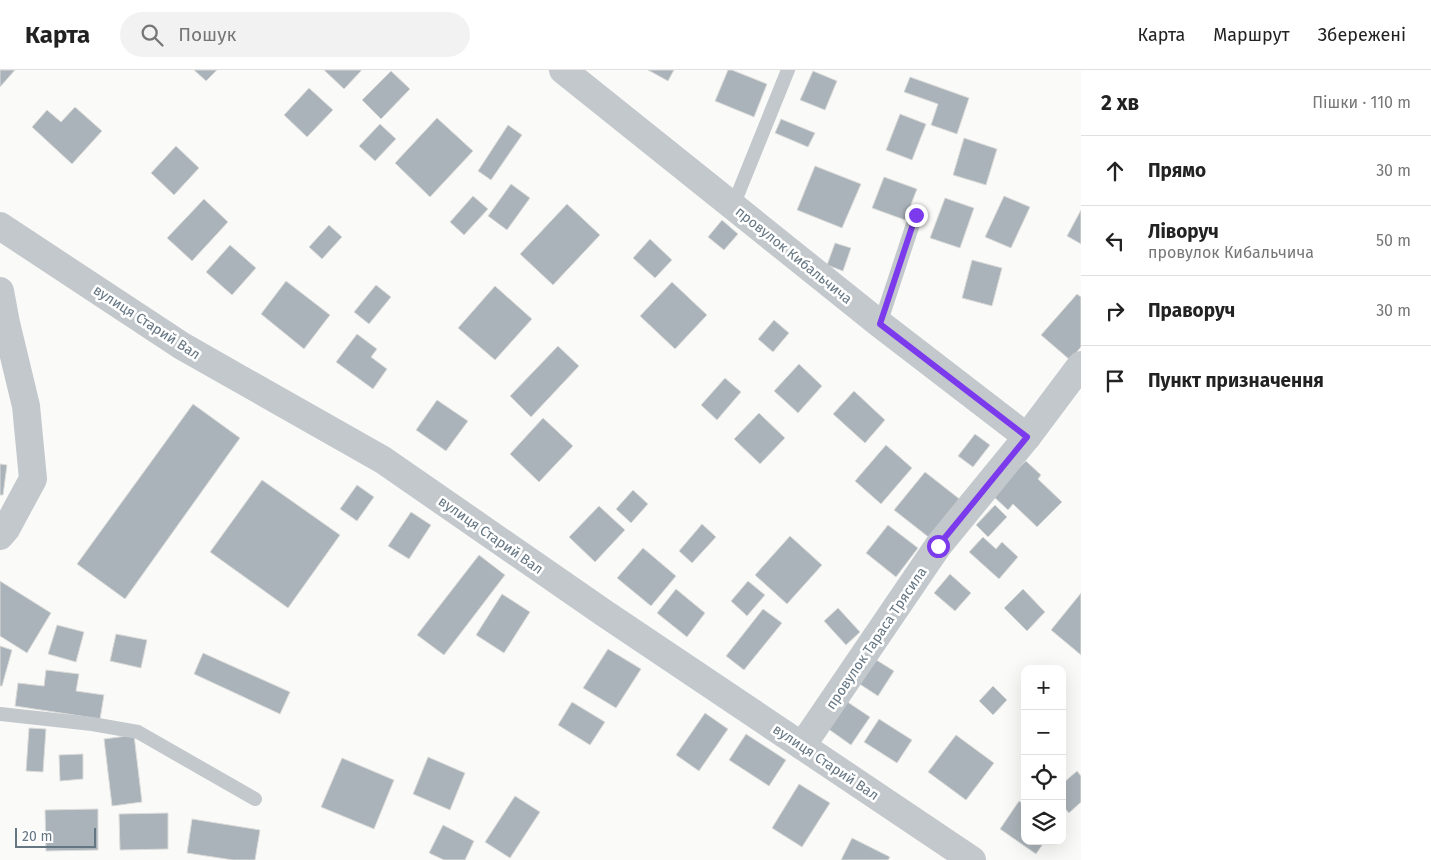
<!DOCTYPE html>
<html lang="uk">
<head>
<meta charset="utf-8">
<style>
	:root { --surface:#fff; --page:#f2f2f2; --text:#222; --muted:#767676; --line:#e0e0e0 }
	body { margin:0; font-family:"Fira Sans",sans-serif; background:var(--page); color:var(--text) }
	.controls { position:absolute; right:15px; bottom:15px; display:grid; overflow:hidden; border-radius:10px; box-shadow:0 5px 20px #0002 }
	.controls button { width:45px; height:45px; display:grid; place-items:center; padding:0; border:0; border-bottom:1px solid var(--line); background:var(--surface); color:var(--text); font:25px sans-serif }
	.scale { position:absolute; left:15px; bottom:12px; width:81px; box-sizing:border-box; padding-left:5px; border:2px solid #657683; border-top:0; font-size:14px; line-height:18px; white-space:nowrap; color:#657683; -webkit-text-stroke:4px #fff; paint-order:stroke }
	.stop { position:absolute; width:15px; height:15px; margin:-11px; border:4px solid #7c3aed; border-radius:50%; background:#fff }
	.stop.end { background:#7c3aed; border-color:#fff; box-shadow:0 1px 5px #0008 }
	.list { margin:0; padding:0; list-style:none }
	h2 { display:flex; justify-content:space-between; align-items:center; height:65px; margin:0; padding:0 20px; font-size:21px }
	h2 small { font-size:16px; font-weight:400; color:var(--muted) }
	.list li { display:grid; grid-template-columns:32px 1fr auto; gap:15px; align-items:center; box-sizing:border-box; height:70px; padding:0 20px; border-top:1px solid var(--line) }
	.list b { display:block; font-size:19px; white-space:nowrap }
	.list p { margin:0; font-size:16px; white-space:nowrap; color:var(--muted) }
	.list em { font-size:16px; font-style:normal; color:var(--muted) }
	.icon { flex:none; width:28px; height:28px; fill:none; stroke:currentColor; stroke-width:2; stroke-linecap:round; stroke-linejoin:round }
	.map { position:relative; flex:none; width:1081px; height:790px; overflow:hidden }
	header { display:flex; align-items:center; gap:30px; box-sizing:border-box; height:70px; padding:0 25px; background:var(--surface); border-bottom:1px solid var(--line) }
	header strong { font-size:24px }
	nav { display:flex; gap:28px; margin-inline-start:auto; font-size:18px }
	.search { width:350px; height:45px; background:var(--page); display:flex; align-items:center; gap:12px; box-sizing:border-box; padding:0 18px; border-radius:28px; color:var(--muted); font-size:19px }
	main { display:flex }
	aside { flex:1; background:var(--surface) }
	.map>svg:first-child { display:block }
	.building { fill:#aab3b9; stroke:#dcdcda }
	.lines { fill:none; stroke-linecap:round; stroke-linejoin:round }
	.service { stroke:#c3c8cc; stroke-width:14 }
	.minor { stroke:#c3c8cc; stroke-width:28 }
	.route { stroke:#7c3aed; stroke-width:6 }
	.labels { text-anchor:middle; stroke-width:5; stroke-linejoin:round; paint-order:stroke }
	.street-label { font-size:14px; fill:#657683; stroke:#fff }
</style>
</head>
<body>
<header>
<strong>Карта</strong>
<div class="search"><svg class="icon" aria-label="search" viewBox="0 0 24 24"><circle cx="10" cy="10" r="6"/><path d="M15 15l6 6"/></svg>Пошук</div>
<nav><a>Карта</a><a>Маршрут</a><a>Збережені</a></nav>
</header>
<main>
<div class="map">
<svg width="1081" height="790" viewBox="0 0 1081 790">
	<rect width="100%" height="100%" fill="#fafaf8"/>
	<g class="building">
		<path d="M 0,0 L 15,0 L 0,17 Z"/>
		<path d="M 194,0 L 217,0 L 206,11 Z"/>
		<path d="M 324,0 L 361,0 L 361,1 L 344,19 Z"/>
		<path d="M 648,0 L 674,0 L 668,11 Z"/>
		<path d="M 728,0 L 732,0 L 767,14 L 754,47 L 715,31 Z"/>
		<path d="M 391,1 L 410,19 L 381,49 L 362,30 Z"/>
		<path d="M 813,1 L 837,11 L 825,40 L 800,30 Z"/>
		<path d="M 910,7 L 969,28 L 957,64 L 931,55 L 938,34 L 904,22 Z"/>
		<path d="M 309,18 L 333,40 L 307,67 L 284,45 Z"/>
		<path d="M 75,37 L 102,61 L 72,94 L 32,57 L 47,40 L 61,52 Z"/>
		<path d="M 900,44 L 926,54 L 912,90 L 886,80 Z"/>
		<path d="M 437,48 L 473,81 L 430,127 L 395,93 Z"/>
		<path d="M 781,49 L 815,63 L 808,77 L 775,63 Z"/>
		<path d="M 380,54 L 396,69 L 375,91 L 359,76 Z"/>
		<path d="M 508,55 L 522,65 L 491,110 L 478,101 Z"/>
		<path d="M 964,68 L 997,79 L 986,115 L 953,105 Z"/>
		<path d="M 176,76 L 199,98 L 174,125 L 151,103 Z"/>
		<path d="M 815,96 L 861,114 L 842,158 L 797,140 Z"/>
		<path d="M 884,107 L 917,119 L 905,150 L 872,138 Z"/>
		<path d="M 511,114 L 530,128 L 507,160 L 488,146 Z"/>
		<path d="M 473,126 L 488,139 L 464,165 L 450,152 Z"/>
		<path d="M 1004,126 L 1030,137 L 1011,178 L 985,167 Z"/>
		<path d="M 945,128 L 974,138 L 960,178 L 930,168 Z"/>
		<path d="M 204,129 L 228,152 L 192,191 L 167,168 Z"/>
		<path d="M 567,134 L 600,165 L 553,215 L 520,184 Z"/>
		<path d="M 1081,140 L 1081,174 L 1067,166 Z"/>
		<path d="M 722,150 L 738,164 L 724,180 L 708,167 Z"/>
		<path d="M 329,155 L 342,167 L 322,189 L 309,177 Z"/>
		<path d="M 650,169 L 672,190 L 655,208 L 633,188 Z"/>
		<path d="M 835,173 L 851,178 L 843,201 L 827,195 Z"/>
		<path d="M 230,175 L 256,198 L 232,225 L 206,202 Z"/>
		<path d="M 972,190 L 1002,198 L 992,236 L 962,228 Z"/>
		<path d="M 286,211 L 330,245 L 304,279 L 261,244 Z"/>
		<path d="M 672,212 L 707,245 L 675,279 L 640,246 Z"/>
		<path d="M 376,215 L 391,227 L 369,254 L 354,242 Z"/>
		<path d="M 495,216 L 532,249 L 495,290 L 458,258 Z"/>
		<path d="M 1077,224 L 1081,227 L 1081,277 L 1070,290 L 1041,265 Z"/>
		<path d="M 774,250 L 789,263 L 773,282 L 758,269 Z"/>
		<path d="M 357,264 L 377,279 L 371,287 L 387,299 L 373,319 L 336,292 Z"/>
		<path d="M 558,276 L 579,296 L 531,347 L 510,326 Z"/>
		<path d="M 799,294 L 822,316 L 798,343 L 774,321 Z"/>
		<path d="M 725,308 L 741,322 L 717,350 L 701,335 Z"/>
		<path d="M 854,321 L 885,350 L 865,373 L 833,344 Z"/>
		<path d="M 437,330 L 468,351 L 446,381 L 416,360 Z"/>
		<path d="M 193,334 L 240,368 L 125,529 L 77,494 Z"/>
		<path d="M 759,343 L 785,368 L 760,394 L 734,369 Z"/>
		<path d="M 543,348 L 573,376 L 539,412 L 510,384 Z"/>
		<path d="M 975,364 L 990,375 L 973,397 L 958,386 Z"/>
		<path d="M 886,375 L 912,398 L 881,434 L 855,411 Z"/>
		<path d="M 1026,391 L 1041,405 L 1038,409 L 1062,432 L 1037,457 L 1013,434 L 1008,440 L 992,425 Z"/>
		<path d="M 0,394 L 7,395 L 3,425 L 0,425 Z"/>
		<path d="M 925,402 L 962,431 L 931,469 L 894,440 Z"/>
		<path d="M 262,410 L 340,465 L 288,538 L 210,482 Z"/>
		<path d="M 357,415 L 374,427 L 357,451 L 340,439 Z"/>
		<path d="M 633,420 L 648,434 L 631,453 L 616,439 Z"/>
		<path d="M 995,435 L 1007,447 L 988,467 L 976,455 Z"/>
		<path d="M 599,436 L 625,460 L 595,492 L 569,467 Z"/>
		<path d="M 411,442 L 431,455 L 409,489 L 388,476 Z"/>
		<path d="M 702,454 L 716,467 L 692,493 L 679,481 Z"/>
		<path d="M 888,455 L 918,478 L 896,507 L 866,483 Z"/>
		<path d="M 790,466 L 822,495 L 787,534 L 755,505 Z"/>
		<path d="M 983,467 L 996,479 L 1002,472 L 1018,487 L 999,509 L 969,482 Z"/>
		<path d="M 643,478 L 676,506 L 651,536 L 617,508 Z"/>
		<path d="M 479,485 L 505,505 L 444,585 L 417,565 Z"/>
		<path d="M 950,504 L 971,523 L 955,541 L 934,523 Z"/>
		<path d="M 0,511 L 51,543 L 27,583 L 0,566 Z"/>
		<path d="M 748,511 L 765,525 L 747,546 L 731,531 Z"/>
		<path d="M 676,519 L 705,543 L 687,567 L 657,543 Z"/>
		<path d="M 1023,519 L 1045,542 L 1027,561 L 1004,538 Z"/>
		<path d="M 1081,523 L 1081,585 L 1051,560 Z"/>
		<path d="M 502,524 L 530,542 L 504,583 L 476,565 Z"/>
		<path d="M 838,538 L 860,562 L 846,575 L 824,551 Z"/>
		<path d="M 763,539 L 782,553 L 744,600 L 726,586 Z"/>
		<path d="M 57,555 L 84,562 L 76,592 L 48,584 Z"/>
		<path d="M 116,564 L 147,570 L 141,598 L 110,591 Z"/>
		<path d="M 0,576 L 12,580 L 2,616 L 0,616 Z"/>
		<path d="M 608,579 L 641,599 L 616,638 L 583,618 Z"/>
		<path d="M 203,583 L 290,622 L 280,644 L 194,604 Z"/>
		<path d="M 870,586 L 894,601 L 878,626 L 855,611 Z"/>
		<path d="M 46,600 L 79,604 L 76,621 L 104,625 L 100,649 L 15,636 L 18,613 L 44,616 Z"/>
		<path d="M 993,616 L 1007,630 L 993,645 L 979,631 Z"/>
		<path d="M 846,631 L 870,647 L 851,675 L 827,658 Z"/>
		<path d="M 572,632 L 605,652 L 590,675 L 558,655 Z"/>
		<path d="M 705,643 L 728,659 L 699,701 L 676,685 Z"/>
		<path d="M 879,649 L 912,670 L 897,693 L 864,672 Z"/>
		<path d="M 29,658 L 46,659 L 43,702 L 26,701 Z"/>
		<path d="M 746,664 L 786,690 L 769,716 L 729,690 Z"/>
		<path d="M 134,665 L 142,732 L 112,736 L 104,669 Z"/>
		<path d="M 956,665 L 994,693 L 966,730 L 928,702 Z"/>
		<path d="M 83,684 L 83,709 L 60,711 L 59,685 Z"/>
		<path d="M 428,687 L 465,703 L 450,740 L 413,724 Z"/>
		<path d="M 342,688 L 394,710 L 374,759 L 321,737 Z"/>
		<path d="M 1077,701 L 1081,706 L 1081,732 L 1069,743 L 1062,735 L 1062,714 Z"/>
		<path d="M 799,714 L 830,733 L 802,777 L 772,758 Z"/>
		<path d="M 515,726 L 540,742 L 510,788 L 485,772 Z"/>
		<path d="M 1019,731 L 1025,735 L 1025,771 L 1045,771 L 1036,784 L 1000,759 Z"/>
		<path d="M 98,739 L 98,780 L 46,781 L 45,740 Z"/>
		<path d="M 168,743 L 168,779 L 120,780 L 119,744 Z"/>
		<path d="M 192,749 L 260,760 L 255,790 L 233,790 L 187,783 Z"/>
		<path d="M 443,755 L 474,771 L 465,790 L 444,790 L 429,783 Z"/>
		<path d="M 852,768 L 890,787 L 888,790 L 841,790 Z"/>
	</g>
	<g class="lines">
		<g class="service">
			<path d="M 733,136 L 788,0"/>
			<path d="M 880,254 L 916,145"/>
			<path d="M 0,644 L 92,654 L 138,662 L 255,729"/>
		</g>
		<g class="minor">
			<path d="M 563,0 L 880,254 L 1027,367"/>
			<path d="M 0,156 L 182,276 L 383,390 L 604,543 L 972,790"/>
			<path d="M 0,221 L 6,253 L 26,336 L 33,409 L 6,459 L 0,466"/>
			<path d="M 802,676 L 938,476 L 1027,367 L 1081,295"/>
		</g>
	</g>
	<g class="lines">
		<path class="route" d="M 916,145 L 880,254 L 1027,367 L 938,476"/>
	</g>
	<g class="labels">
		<g class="street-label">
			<text transform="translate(794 185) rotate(39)" y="5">провулок Кибальчича</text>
			<text transform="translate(147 252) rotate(33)" y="5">вулиця Старий Вал</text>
			<text transform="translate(491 465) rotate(35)" y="5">вулиця Старий Вал</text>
			<text transform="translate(876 568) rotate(-56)" y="5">провулок Тараса Трясила</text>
			<text transform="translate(826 692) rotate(34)" y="5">вулиця Старий Вал</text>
		</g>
	</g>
</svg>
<div class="controls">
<button>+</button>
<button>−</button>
<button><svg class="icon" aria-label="locate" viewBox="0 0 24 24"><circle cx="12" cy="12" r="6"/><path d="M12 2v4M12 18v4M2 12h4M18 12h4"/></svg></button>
<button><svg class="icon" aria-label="layers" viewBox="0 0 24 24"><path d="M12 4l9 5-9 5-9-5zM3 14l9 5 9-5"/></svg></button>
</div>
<div class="scale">20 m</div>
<div class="stop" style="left:938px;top:476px"></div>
<div class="stop end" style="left:916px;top:145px"></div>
</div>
<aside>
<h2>2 хв<small>Пішки · 110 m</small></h2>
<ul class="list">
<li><svg class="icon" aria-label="ahead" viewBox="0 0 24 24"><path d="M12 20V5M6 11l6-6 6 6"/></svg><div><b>Прямо</b></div><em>30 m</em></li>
<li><svg class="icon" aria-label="left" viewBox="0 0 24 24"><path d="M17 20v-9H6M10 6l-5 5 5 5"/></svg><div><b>Ліворуч</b><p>провулок Кибальчича</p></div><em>50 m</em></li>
<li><svg class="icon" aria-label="right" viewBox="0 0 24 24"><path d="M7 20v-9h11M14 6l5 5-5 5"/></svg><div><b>Праворуч</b></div><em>30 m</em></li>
<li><svg class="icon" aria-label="arrive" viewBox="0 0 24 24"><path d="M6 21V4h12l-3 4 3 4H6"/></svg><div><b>Пункт призначення</b></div></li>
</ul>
</aside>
</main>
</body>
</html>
